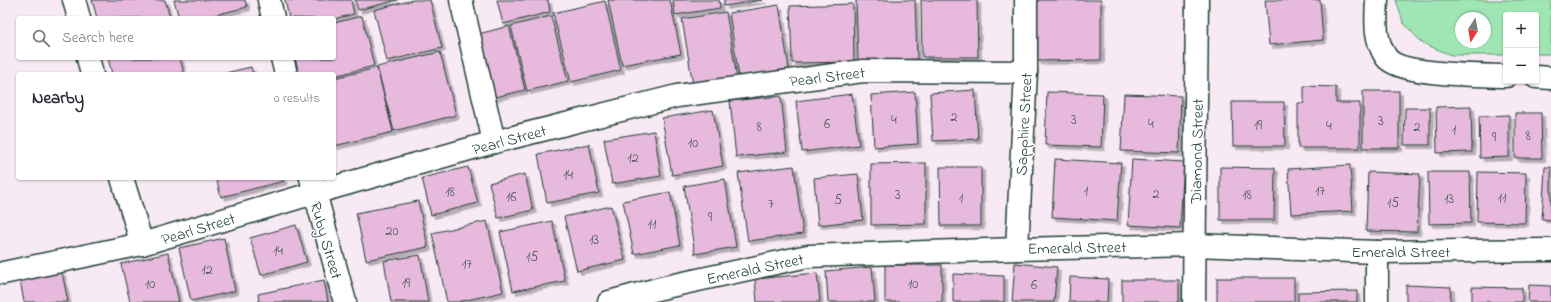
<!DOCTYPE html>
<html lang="en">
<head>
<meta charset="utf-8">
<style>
	:root { --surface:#fff; --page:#f2f2f3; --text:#2b2b33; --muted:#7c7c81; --line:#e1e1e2 }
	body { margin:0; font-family:"Indie Flower",sans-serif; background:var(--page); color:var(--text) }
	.controls { position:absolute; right:12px; top:12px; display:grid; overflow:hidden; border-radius:4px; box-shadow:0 1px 3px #0004 }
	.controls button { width:36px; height:36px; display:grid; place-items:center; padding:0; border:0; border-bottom:1px solid var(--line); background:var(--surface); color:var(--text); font:20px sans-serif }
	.compass { position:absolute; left:1455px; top:12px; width:36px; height:36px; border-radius:50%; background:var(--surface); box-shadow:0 1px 3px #0004; rotate:191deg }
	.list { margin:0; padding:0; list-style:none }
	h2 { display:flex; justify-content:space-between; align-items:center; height:52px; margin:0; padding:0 16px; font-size:17px }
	h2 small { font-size:13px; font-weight:400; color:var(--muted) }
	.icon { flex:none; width:22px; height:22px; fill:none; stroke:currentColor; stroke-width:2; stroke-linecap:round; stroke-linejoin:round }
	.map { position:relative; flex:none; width:1551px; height:302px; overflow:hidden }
	.search { position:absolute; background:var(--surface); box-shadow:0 1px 3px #0004; left:16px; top:16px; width:320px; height:44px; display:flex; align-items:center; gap:10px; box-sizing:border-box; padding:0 14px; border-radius:4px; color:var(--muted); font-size:15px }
	.panel { position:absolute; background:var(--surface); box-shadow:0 1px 3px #0004; left:16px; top:72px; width:320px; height:108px; border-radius:4px }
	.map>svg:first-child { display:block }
	.green { fill:#9fe6b4; stroke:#5f9274; fill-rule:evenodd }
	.building { fill:#e7b9dc; stroke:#1f3d34; filter:url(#shadow) }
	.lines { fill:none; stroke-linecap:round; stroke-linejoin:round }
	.minor-casing { stroke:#1f3d34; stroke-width:25 }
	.minor { stroke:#fff; stroke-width:22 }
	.labels { text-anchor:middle; stroke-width:3; stroke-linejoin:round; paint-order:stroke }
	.number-label { font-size:14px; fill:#515c5e }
	.street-label { font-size:16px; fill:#1f3d34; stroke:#fff }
</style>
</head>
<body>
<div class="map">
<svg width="1551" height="302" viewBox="0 0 1551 302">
	<defs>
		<filter id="shadow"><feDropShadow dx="3.5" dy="3.5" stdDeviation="0" flood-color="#0004"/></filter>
	</defs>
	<rect width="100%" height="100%" fill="#f8eaf4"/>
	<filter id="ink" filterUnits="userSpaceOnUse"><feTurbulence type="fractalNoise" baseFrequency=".025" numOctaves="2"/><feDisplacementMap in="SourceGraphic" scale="8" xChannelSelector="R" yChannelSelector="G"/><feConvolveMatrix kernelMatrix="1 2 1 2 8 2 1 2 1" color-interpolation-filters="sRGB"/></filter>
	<g filter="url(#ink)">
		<path class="green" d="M 1396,0 L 1551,0 L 1551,54 L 1536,54 L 1536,15 L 1506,15 L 1506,55 L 1451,55 L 1422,43 L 1403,22 ZM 1461,18 L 1485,18 L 1485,42 L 1461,42 Z"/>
		<g class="building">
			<path d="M 92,0 L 165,0 L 170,18 L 97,18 Z"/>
			<path d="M 174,0 L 245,0 L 247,7 L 203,18 L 179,18 Z"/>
			<path d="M 285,0 L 351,0 L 354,14 L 334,19 L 289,18 Z"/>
			<path d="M 355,0 L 398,0 L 358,10 Z"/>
			<path d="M 413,0 L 430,0 L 442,48 L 387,61 L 374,10 Z"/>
			<path d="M 497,0 L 548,0 L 550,12 L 503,24 Z"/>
			<path d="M 608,0 L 670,0 L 681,54 L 622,65 Z"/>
			<path d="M 673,0 L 719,0 L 720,8 L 675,15 Z"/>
			<path d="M 724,0 L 763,0 L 724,6 Z"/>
			<path d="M 856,0 L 915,0 L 917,59 L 858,61 Z"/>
			<path d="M 921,0 L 977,0 L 978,57 L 922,57 Z"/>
			<path d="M 1036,0 L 1101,0 L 1101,60 L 1037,61 Z"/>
			<path d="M 1265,0 L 1320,0 L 1323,40 L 1269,45 Z"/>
			<path d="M 605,1 L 621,70 L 571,82 L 553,13 Z"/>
			<path d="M 853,4 L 854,62 L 792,63 L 790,6 Z"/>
			<path d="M 779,5 L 789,69 L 739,77 L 729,13 Z"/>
			<path d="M 726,12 L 737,78 L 693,85 L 682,19 Z"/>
			<path d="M 362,16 L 374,66 L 334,76 L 334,74 L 299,74 L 295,58 L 334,58 L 334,23 Z"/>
			<path d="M 551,16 L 568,81 L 527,91 L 511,26 Z"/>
			<path d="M 509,26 L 525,90 L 491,98 L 475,35 Z"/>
			<path d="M 440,52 L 456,115 L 394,131 L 377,67 Z"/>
			<path d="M 108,58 L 180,58 L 184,74 L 112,74 Z"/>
			<path d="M 251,67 L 253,74 L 221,74 Z"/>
			<path d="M 377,68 L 393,132 L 334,146 L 334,78 Z"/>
			<path d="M 1304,86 L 1336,87 L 1336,103 L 1360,103 L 1360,148 L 1298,148 L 1298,103 L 1304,103 Z"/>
			<path d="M 975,90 L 978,139 L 933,141 L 930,93 Z"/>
			<rect x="1363" y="91" width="36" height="57"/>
			<path d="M 915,92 L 918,144 L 874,147 L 871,95 Z"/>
			<path d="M 1047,92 L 1103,94 L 1101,147 L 1045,145 Z"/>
			<path d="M 852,94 L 859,145 L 802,152 L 796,101 Z"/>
			<path d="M 1124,94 L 1181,96 L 1179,153 L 1121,151 Z"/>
			<path d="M 781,96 L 787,152 L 736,157 L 730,101 Z"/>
			<path d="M 1232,102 L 1284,102 L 1285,146 L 1233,146 Z"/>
			<path d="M 1471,106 L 1472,152 L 1437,153 L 1436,107 Z"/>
			<path d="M 1405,108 L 1430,108 L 1430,145 L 1404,145 Z"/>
			<path d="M 713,110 L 723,166 L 672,175 L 662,118 Z"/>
			<path d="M 1515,113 L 1541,113 L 1542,158 L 1515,158 Z"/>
			<path d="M 1509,115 L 1509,157 L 1480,158 L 1479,116 Z"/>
			<path d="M 654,131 L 661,176 L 612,184 L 604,139 Z"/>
			<path d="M 589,144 L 599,193 L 547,203 L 538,154 Z"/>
			<path d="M 1055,159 L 1121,163 L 1117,221 L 1052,217 Z"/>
			<path d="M 1132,159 L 1184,162 L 1180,228 L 1128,225 Z"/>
			<path d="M 926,163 L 926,224 L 871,225 L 871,164 Z"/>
			<path d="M 1350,165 L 1353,211 L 1291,214 L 1288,169 Z"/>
			<path d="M 794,166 L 803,234 L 748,241 L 738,173 Z"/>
			<path d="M 468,167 L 478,203 L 431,215 L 422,178 Z"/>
			<path d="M 940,167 L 981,167 L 981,226 L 941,226 Z"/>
			<path d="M 1220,167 L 1275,168 L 1274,220 L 1220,220 Z"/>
			<path d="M 1545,167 L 1551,167 L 1551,220 L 1542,219 Z"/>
			<path d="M 1368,172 L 1420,174 L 1417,232 L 1366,231 Z"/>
			<path d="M 1428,172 L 1470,172 L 1471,223 L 1429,224 Z"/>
			<path d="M 1478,172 L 1526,173 L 1525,223 L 1477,222 Z"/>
			<path d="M 525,174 L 533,210 L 498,218 L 489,183 Z"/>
			<path d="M 858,174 L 863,220 L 818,225 L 814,178 Z"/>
			<path d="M 216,178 L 284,178 L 284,181 L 221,197 Z"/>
			<path d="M 725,179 L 736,247 L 695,254 L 684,186 Z"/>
			<path d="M 670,192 L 680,245 L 634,254 L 623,201 Z"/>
			<path d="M 418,201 L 428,247 L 366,260 L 356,213 Z"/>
			<path d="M 611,206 L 625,260 L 577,271 L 564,217 Z"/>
			<path d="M 487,221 L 503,292 L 458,302 L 447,302 L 432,233 Z"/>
			<path d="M 552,221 L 565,281 L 513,291 L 500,232 Z"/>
			<path d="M 296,225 L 307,262 L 261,275 L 250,238 Z"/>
			<path d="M 224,238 L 235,291 L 191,301 L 179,248 Z"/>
			<path d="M 168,253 L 179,302 L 130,302 L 121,264 Z"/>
			<path d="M 420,255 L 428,302 L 391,302 L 384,261 Z"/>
			<path d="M 1015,263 L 1057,267 L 1054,302 L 1012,302 Z"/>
			<rect x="885" y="265" width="57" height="37"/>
			<path d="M 872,267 L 875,302 L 828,302 L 826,271 Z"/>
			<path d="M 62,272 L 68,302 L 24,302 L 20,280 Z"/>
			<path d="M 817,273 L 820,302 L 757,302 L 755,279 Z"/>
			<path d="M 953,274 L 1004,276 L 1004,302 L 953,302 Z"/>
			<path d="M 1070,277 L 1108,279 L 1107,302 L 1069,302 Z"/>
			<rect x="1217" y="278" width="77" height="24"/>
			<path d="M 324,280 L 328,302 L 259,302 L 258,294 Z"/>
			<rect x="1122" y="280" width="57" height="22"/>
			<path d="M 1406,285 L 1451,287 L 1450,302 L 1406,302 Z"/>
			<path d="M 1529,285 L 1551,286 L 1551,302 L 1528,302 Z"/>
			<path d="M 1472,287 L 1522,288 L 1522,302 L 1472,302 Z"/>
			<path d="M 1357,291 L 1357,302 L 1298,302 L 1298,292 Z"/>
		</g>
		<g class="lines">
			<g class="minor-casing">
				<g id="minor">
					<path d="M 74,0 L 79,18"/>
					<path d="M 269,0 L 273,18"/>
					<path d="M 461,0 L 494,142"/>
					<path d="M 1377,0 C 1376,20 1374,39 1386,57 C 1399,76 1483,75 1506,76"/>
					<path d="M 88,58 L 92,74"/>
					<path d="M 282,58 L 286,74"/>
					<path d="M 1536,77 L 1551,78"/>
					<path d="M 122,178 L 142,244"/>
					<path d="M 311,178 L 345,302"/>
					<path d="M 1017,249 L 1026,72 L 1026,0"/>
					<path d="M 1377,252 L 1377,302"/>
					<path d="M 3,273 L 142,244 L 314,193 L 494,142 L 677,96 L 863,71 L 1026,72"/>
					<path d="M 609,302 L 661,288 L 808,256 L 1017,249 L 1195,245 L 1377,252 L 1551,250"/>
					<path d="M 1194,302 L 1197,0"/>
				</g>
			</g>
			<use href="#minor" class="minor"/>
		</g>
	</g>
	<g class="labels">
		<g class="number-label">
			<text x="954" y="121">2</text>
			<text x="894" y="124">4</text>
			<text x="1074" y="124">3</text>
			<text x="1381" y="125">3</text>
			<text x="827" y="128">6</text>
			<text x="1151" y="128">4</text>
			<text x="1258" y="129">19</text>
			<text x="1329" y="130">4</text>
			<text x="759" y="131">8</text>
			<text x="1417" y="131">2</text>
			<text x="1454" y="134">1</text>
			<text x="1528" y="140">8</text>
			<text x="1494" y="141">9</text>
			<text x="693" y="147">10</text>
			<text x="633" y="162">12</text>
			<text x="568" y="179">14</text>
			<text x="1086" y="195">1</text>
			<text x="1320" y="195">17</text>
			<text x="450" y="196">18</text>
			<text x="1156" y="198">2</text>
			<text x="898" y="199">3</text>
			<text x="1247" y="199">18</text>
			<text x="511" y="201">16</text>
			<text x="961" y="202">1</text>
			<text x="1502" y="202">11</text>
			<text x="1449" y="203">13</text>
			<text x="838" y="204">5</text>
			<text x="1393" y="207">15</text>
			<text x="771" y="208">7</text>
			<text x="710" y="221">9</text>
			<text x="652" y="228">11</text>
			<text x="392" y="235">20</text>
			<text x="594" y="244">13</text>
			<text x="278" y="255">14</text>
			<text x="532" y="261">15</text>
			<text x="467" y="268">17</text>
			<text x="207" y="274">12</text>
			<text x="406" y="287">19</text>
			<text x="150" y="288">10</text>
			<text x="913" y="288">10</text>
			<text x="1034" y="289">6</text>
		</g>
		<g class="street-label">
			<text transform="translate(827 76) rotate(-7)" y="6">Pearl Street</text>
			<text transform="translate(1023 124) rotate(-87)" y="6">Sapphire Street</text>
			<text transform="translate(509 139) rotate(-15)" y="6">Pearl Street</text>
			<text transform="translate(1196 151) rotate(-89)" y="6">Diamond Street</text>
			<text transform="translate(198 228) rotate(-17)" y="6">Pearl Street</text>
			<text transform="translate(327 240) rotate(74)" y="6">Ruby Street</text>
			<text transform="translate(1077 247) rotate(-1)" y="6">Emerald Street</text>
			<text x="1401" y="257">Emerald Street</text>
			<text transform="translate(755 268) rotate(-12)" y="6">Emerald Street</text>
		</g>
	</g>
</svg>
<div class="controls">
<button>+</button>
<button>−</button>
</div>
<svg class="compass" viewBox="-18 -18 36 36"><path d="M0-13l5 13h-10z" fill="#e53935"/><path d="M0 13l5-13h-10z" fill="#7c7c81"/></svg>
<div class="search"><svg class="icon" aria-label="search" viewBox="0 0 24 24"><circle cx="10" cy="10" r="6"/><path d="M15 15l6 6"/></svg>Search here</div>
<section class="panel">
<h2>Nearby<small>0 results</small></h2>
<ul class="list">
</ul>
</section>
</div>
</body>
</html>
